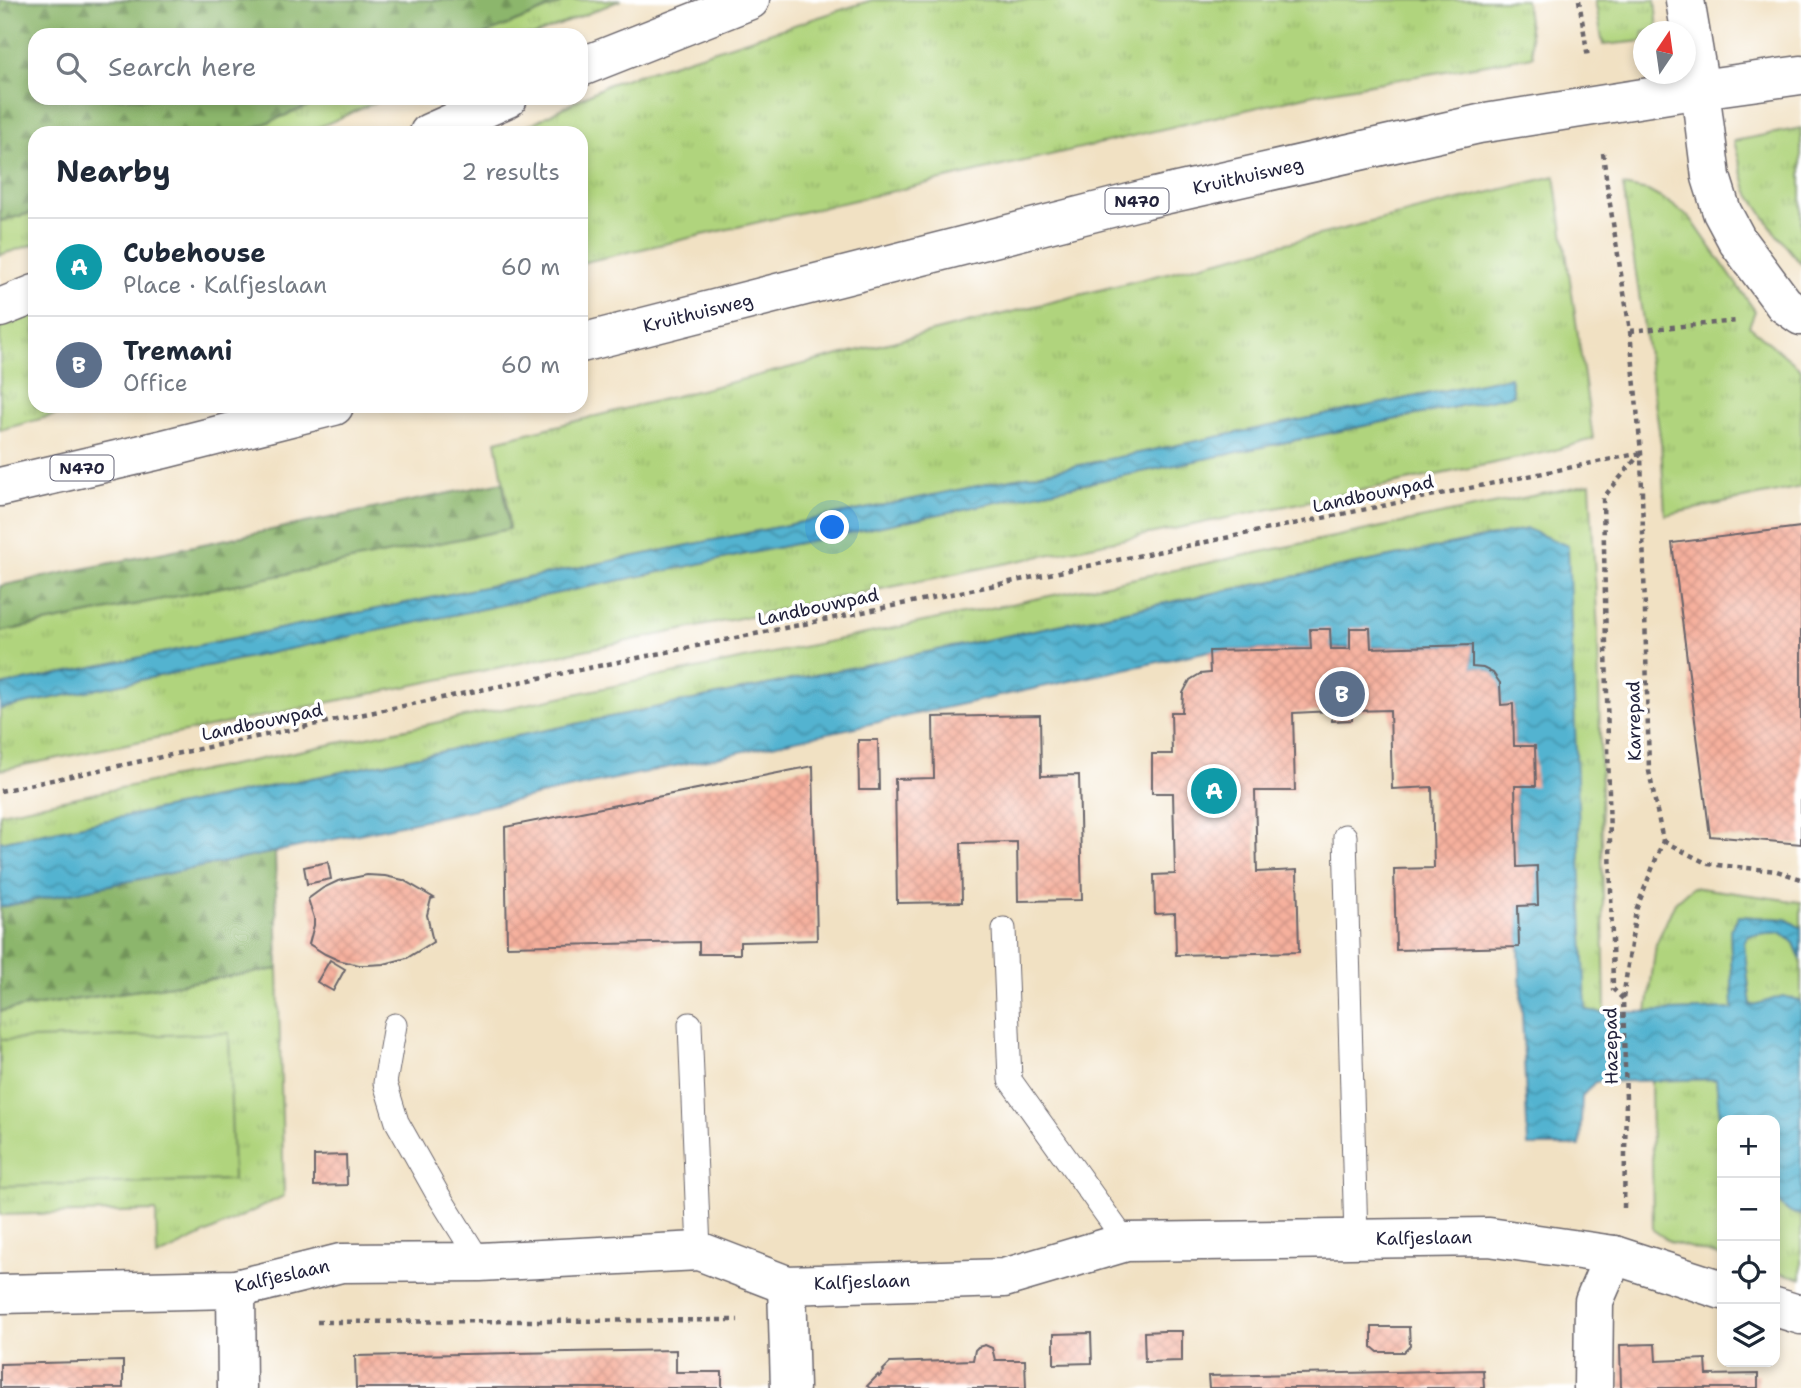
<!DOCTYPE html>
<html lang="en">
<head>
<meta charset="utf-8">
<style>
	:root { --surface:#fff; --page:#f2f2f3; --text:#1f2937; --muted:#747a83; --line:#e0e1e3; --accent:#111827 }
	body { margin:0; font-family:"Shantell Sans",sans-serif; background:var(--page); color:var(--text) }
	.controls { position:absolute; right:21px; bottom:21px; display:grid; overflow:hidden; border-radius:14px; box-shadow:0 4px 10px #0003 }
	.controls button { width:63px; height:63px; display:grid; place-items:center; padding:0; border:0; border-bottom:2px solid var(--line); background:var(--surface); color:var(--text); font:35px sans-serif }
	.compass { position:absolute; left:1633px; top:21px; width:63px; height:63px; border-radius:50%; background:var(--surface); box-shadow:0 4px 10px #0003; rotate:13deg }
	.you { position:absolute; left:833px; top:528px; width:24px; height:24px; margin:-18px; border:5px solid #fff; border-radius:50%; background:#1a73e8; box-shadow:0 0 0 10px #1a73e833 }
	.badge { display:grid; place-items:center; width:46px; height:46px; border-radius:50%; background:var(--accent); color:#fff; font-size:23px; font-weight:700 }
	.pin { position:absolute; translate:-50% -50%; border:4px solid #fff; box-shadow:0 2px 7px #0006 }
	.list { margin:0; padding:0; list-style:none }
	h2 { display:flex; justify-content:space-between; align-items:center; height:91px; margin:0; padding:0 28px; font-size:30px }
	h2 small { font-size:23px; font-weight:400; color:var(--muted) }
	.list li { display:grid; grid-template-columns:46px 1fr auto; gap:21px; align-items:center; box-sizing:border-box; height:98px; padding:0 28px; border-top:2px solid var(--line) }
	.list b { display:block; font-size:26px; white-space:nowrap }
	.list p { margin:0; font-size:23px; white-space:nowrap; color:var(--muted) }
	.list em { font-size:23px; font-style:normal; color:var(--muted) }
	.icon { flex:none; width:38px; height:38px; fill:none; stroke:currentColor; stroke-width:2; stroke-linecap:round; stroke-linejoin:round }
	.map { position:relative; flex:none; width:1801px; height:1388px; overflow:hidden }
	.search { position:absolute; background:var(--surface); box-shadow:0 4px 10px #0003; left:28px; top:28px; width:560px; height:77px; display:flex; align-items:center; gap:18px; box-sizing:border-box; padding:0 24px; border-radius:21px; color:var(--muted); font-size:26px }
	.panel { position:absolute; background:var(--surface); box-shadow:0 4px 10px #0003; left:28px; top:126px; width:560px; height:287px; border-radius:21px }
	.map>svg:first-child { display:block }
	.grass { fill:url(#grass-tufts); stroke:#697b5c; stroke-width:2 }
	.forest { fill:url(#forest-firs); stroke:#576c54; stroke-width:2 }
	.pitch { fill:#b0d47d; stroke:#697b5c; stroke-width:2 }
	.water { fill:url(#water-waves); stroke:#3a6a86; stroke-width:2 }
	.building { fill:url(#building-cross-hatch) }
	.lines { fill:none; stroke-linecap:round; stroke-linejoin:round }
	.service-casing { stroke:#6a656b; stroke-width:25 }
	.minor-casing { stroke:#6a656b; stroke-width:41 }
	.tertiary-casing { stroke:#6a656b; stroke-width:41 }
	.primary-casing { stroke:#6a656b; stroke-width:41 }
	.path { stroke:#6a656b; stroke-width:4.5; stroke-dasharray:5 5; stroke-linecap:butt }
	.service { stroke:#fff; stroke-width:23 }
	.minor { stroke:#fff; stroke-width:38 }
	.tertiary { stroke:#fff; stroke-width:38 }
	.primary { stroke:#fff; stroke-width:38 }
	.labels { text-anchor:middle; stroke-width:7; stroke-linejoin:round; paint-order:stroke }
	.shield { fill:#fff; stroke:#646476; stroke-width:2 }
	.shield-label { font-size:16px; font-weight:bold; fill:#22223b }
	.street-label { font-size:18px; fill:#22223b; stroke:#fff }
</style>
</head>
<body>
<div class="map">
<svg width="1801" height="1388" viewBox="0 0 1801 1388">
	<defs>
		<pattern id="grass-tufts" width="24" height="20" patternUnits="userSpaceOnUse" patternTransform="scale(1.75)"><rect width="24" height="20" fill="#b0d47d"/><path d="M3 7l-1-3M5 7V3M7 7l1-3M15 17l-1-3M17 17v-4M19 17l1-3" fill="none" stroke="#97b66d"/></pattern>
		<pattern id="forest-firs" width="22" height="20" patternUnits="userSpaceOnUse" patternTransform="scale(1.75)"><rect width="22" height="20" fill="#8cb66c"/><path d="M5 1l3.5 6h-7zM16 11l3.5 6h-7z" fill="#72945a"/></pattern>
		<pattern id="water-waves" width="16" height="10" patternUnits="userSpaceOnUse" patternTransform="scale(1.75)"><rect width="16" height="10" fill="#52b3d0"/><path d="M0 5q4-4 8 0t8 0" fill="none" stroke="#4491aa"/></pattern>
		<pattern id="building-cross-hatch" width="8" height="8" patternUnits="userSpaceOnUse" patternTransform="scale(1.75)"><rect width="8" height="8" fill="#f6b09d"/><path d="M0 0l8 8M0 8l8-8" fill="none" stroke="#d39788"/></pattern>
	</defs>
	<rect width="100%" height="100%" fill="#fff"/>
	<filter id="ink" filterUnits="userSpaceOnUse"><feTurbulence type="fractalNoise" baseFrequency=".0143" numOctaves="2"/><feDisplacementMap in="SourceGraphic" scale="14" xChannelSelector="R" yChannelSelector="G"/><feConvolveMatrix kernelMatrix="1 2 1 2 8 2 1 2 1" color-interpolation-filters="sRGB"/></filter>
	<filter id="wash" filterUnits="userSpaceOnUse"><feTurbulence type="fractalNoise" baseFrequency=".00686" numOctaves="4" result="noise"/><feDisplacementMap in="SourceGraphic" scale="28" xChannelSelector="R" yChannelSelector="G"/><feGaussianBlur stdDeviation="1.57" result="paint"/><feColorMatrix in="noise" values="0 0 0 0 0 0 0 0 0 0 0 0 0 0 0 0 0 1.4 0 .05"/><feComposite in="paint" operator="in"/></filter>
	<g filter="url(#wash)">
		<rect width="100%" height="100%" fill="#f1e1c3"/>
		<g class="grass">
			<path d="M 569,0 L 621,0 L 535,35 L 483,35 Z"/>
			<path d="M 872,0 L 1525,0 L 1533,56 L 1319,93 L 581,263 L 581,133 L 514,133 L 609,84 Z"/>
			<path d="M 1595,0 L 1655,0 L 1658,31 L 1644,32 L 1643,41 L 1603,45 Z"/>
			<path d="M 328,98 L 385,98 L 306,133 L 242,133 Z"/>
			<path d="M 1801,128 L 1801,264 L 1776,234 L 1747,190 L 1734,141 Z"/>
			<path d="M 1555,176 L 1593,439 L 1548,452 L 0,770 L 0,709 L 1513,395 L 1510,377 L 0,686 L 0,632 L 509,529 L 506,496 L 496,441 Z"/>
			<path d="M 1623,186 L 1648,191 L 1670,203 L 1691,219 L 1755,311 L 1749,326 L 1801,369 L 1801,487 L 1665,515 L 1661,443 Z"/>
			<path d="M 35,212 L 35,244 L 0,255 L 0,221 Z"/>
			<path d="M 35,314 L 35,406 L 88,406 L 0,430 L 0,327 Z"/>
			<path d="M 1590,484 L 1598,633 L 1605,1013 L 1586,1010 L 1527,529 L 0,842 L 0,813 Z"/>
			<path d="M 1692,887 L 1801,902 L 1801,928 L 1786,919 L 1739,916 L 1730,930 L 1734,1009 L 1647,1012 L 1656,944 L 1675,902 Z"/>
			<path d="M 1781,932 L 1794,943 L 1801,960 L 1801,1001 L 1783,996 L 1751,1007 L 1744,943 L 1747,935 Z"/>
			<path d="M 278,969 L 284,1196 L 157,1257 L 156,1211 L 0,1215 L 0,1011 Z"/>
			<path d="M 1716,1079 L 1722,1139 L 1722,1257 L 1671,1242 L 1653,1230 L 1651,1081 Z"/>
			<path d="M 1775,1199 L 1789,1212 L 1801,1215 L 1801,1279 L 1775,1271 Z"/>
		</g>
		<g class="forest">
			<path d="M 0,0 L 569,0 L 483,35 L 35,35 L 35,98 L 328,98 L 242,133 L 35,133 L 35,212 L 0,221 Z"/>
			<path d="M 503,482 L 509,529 L 0,632 L 0,586 Z"/>
			<path d="M 275,852 L 278,969 L 0,1011 L 0,907 Z"/>
		</g>
		<path class="pitch" d="M 229,1033 L 233,1180 L 0,1186 L 0,1040 Z"/>
		<g class="water">
			<path d="M 1510,377 L 1513,395 L 0,709 L 0,686 Z"/>
			<path d="M 1527,529 L 1568,546 L 1586,1010 L 1605,1013 L 1733,1009 L 1730,930 L 1739,916 L 1786,919 L 1801,928 L 1801,960 L 1794,943 L 1781,932 L 1748,935 L 1744,943 L 1751,1006 L 1783,996 L 1801,1001 L 1801,1215 L 1789,1212 L 1775,1199 L 1775,1120 L 1722,1120 L 1722,1138 L 1716,1079 L 1595,1082 L 1582,1096 L 1580,1146 L 1528,1146 L 1519,947 L 1513,705 L 1501,705 C 1501,683 1497,667 1472,667 L 1472,645 L 1209,651 L 275,852 L 0,907 L 0,842 Z"/>
		</g>
		<g id="blocks">
			<g class="building">
				<path d="M 1801,527 L 1801,844 L 1710,836 L 1672,543 Z"/>
				<path d="M 1350,628 L 1370,628 L 1371,648 L 1472,645 L 1472,667 L 1483,668 L 1493,673 L 1500,683 L 1501,705 L 1513,704 L 1514,746 L 1535,746 L 1536,786 L 1515,786 L 1517,867 L 1537,866 L 1538,905 L 1518,906 L 1519,947 L 1396,950 L 1394,869 L 1434,868 L 1432,787 L 1392,789 L 1390,710 L 1352,711 L 1352,720 L 1332,721 L 1332,711 L 1293,713 L 1295,791 L 1255,791 L 1257,872 L 1297,870 L 1299,952 L 1176,955 L 1175,913 L 1155,914 L 1154,875 L 1175,874 L 1173,793 L 1152,793 L 1152,754 L 1172,754 L 1171,712 L 1182,712 L 1183,693 L 1190,680 L 1200,674 L 1210,673 L 1209,651 L 1311,649 L 1310,629 L 1330,629 L 1331,649 L 1350,649 Z"/>
				<path d="M 1040,715 L 1041,776 L 1079,775 L 1082,900 L 1018,901 L 1017,842 L 961,843 L 962,902 L 897,903 L 895,779 L 934,778 L 933,717 Z"/>
				<path d="M 858,740 L 878,740 L 879,790 L 859,790 Z"/>
				<path d="M 813,766 L 817,940 L 740,942 L 740,954 L 699,954 L 699,942 L 507,946 L 505,827 Z"/>
				<path d="M 328,862 L 331,879 L 307,884 L 304,867 Z"/>
				<path d="M 367,875 L 385,876 L 403,880 L 434,898 L 431,899 L 427,915 L 433,942 L 407,958 L 384,964 L 368,965 L 359,965 L 338,960 L 325,954 L 309,944 L 314,925 L 314,918 L 308,899 L 323,888 L 338,881 Z"/>
				<path d="M 330,960 L 345,969 L 333,991 L 317,982 Z"/>
				<path d="M 346,1155 L 347,1185 L 314,1186 L 314,1156 Z"/>
				<path d="M 1372,1327 L 1409,1327 L 1410,1346 L 1404,1352 L 1378,1352 L 1372,1347 Z"/>
				<path d="M 1164,1331 L 1182,1331 L 1182,1361 L 1145,1362 L 1144,1332 Z"/>
				<path d="M 1091,1333 L 1092,1363 L 1054,1364 L 1054,1334 Z"/>
				<path d="M 1655,1344 L 1656,1361 L 1706,1359 L 1707,1375 L 1758,1374 L 1758,1388 L 1621,1388 L 1620,1345 Z"/>
				<path d="M 985,1345 L 992,1348 L 995,1360 L 1025,1360 L 1026,1388 L 870,1388 L 867,1386 L 878,1375 L 879,1377 L 884,1371 L 883,1370 L 890,1363 L 973,1360 L 975,1350 L 978,1347 Z"/>
				<path d="M 676,1350 L 676,1372 L 722,1372 L 722,1388 L 356,1388 L 355,1356 Z"/>
				<path d="M 123,1361 L 123,1388 L 0,1388 L 0,1364 Z"/>
				<path d="M 1483,1370 L 1484,1388 L 1209,1388 L 1208,1376 Z"/>
			</g>
		</g>
	</g>
	<g filter="url(#ink)">
		<use href="#blocks" fill-opacity="0" stroke="#6a656b" stroke-width="2"/>
		<g class="lines">
			<g class="service-casing">
				<g id="service">
					<path d="M 1345,836 L 1356,1239"/>
					<path d="M 1004,929 L 1010,1080 L 1126,1242"/>
					<path d="M 690,1024 L 699,1251"/>
					<path d="M 395,1025 L 385,1083 L 397,1122 L 437,1193 L 480,1262"/>
				</g>
			</g>
			<g class="minor-casing">
				<g id="minor">
					<path d="M 787,1285 L 790,1388"/>
					<path d="M 236,1289 L 237,1388"/>
					<path d="M 0,1294 L 236,1289 L 341,1263 L 480,1262 L 699,1251 L 787,1285 L 1004,1278 L 1126,1242 L 1489,1237 L 1614,1255 L 1722,1290"/>
					<path d="M 1775,1307 L 1801,1315"/>
					<path d="M 1593,1388 L 1594,1301 L 1614,1255"/>
				</g>
			</g>
			<g class="tertiary-casing">
				<path id="tertiary" d="M 1685,0 L 1700,89 L 1711,177 L 1722,212 L 1738,242 L 1784,304 L 1801,316"/>
			</g>
			<g class="primary-casing">
				<g id="primary">
					<path d="M 581,67 L 750,0"/>
					<path d="M 429,133 L 508,98"/>
					<path d="M 0,308 L 35,294"/>
					<path d="M 581,343 L 1146,199 L 1479,124 L 1700,89 L 1801,75"/>
					<path d="M 0,487 L 164,449 L 334,406"/>
				</g>
			</g>
			<g class="path">
				<path d="M 1579,0 L 1588,58"/>
				<path d="M 1603,153 L 1607,185 L 1630,331 L 1641,453 L 1649,771 L 1663,841"/>
				<path d="M 1630,331 L 1737,321"/>
				<path d="M 0,791 L 393,708 L 1641,453"/>
				<path d="M 1663,841 L 1708,864 L 1777,871 L 1801,879"/>
				<path d="M 1623,999 L 1613,989 L 1603,498 L 1640,454"/>
				<path d="M 1624,1208 L 1626,1100 L 1623,999 L 1636,910 L 1663,841"/>
				<path d="M 317,1322 L 738,1320"/>
			</g>
			<use href="#service" class="service"/>
			<use href="#minor" class="minor"/>
			<use href="#tertiary" class="tertiary"/>
			<use href="#primary" class="primary"/>
		</g>
	</g>
	<g class="labels">
		<g class="shield">
			<rect x="1105.5" y="188.5" width="63" height="25" rx="5"/>
			<rect x="50.5" y="455.5" width="63" height="25" rx="5"/>
		</g>
		<g class="shield-label">
			<text x="1137" y="207">N470</text>
			<text x="82" y="474">N470</text>
		</g>
		<g class="street-label">
			<text transform="translate(1248 176) rotate(-13)" y="6">Kruithuisweg</text>
			<text transform="translate(698 313) rotate(-14)" y="6">Kruithuisweg</text>
			<text transform="translate(1373 494) rotate(-12)" y="6">Landbouwpad</text>
			<text transform="translate(818 607) rotate(-12)" y="6">Landbouwpad</text>
			<text transform="translate(1634 721) rotate(-91)" y="6">Karrepad</text>
			<text transform="translate(262 722) rotate(-12)" y="6">Landbouwpad</text>
			<text transform="translate(1611 1046) rotate(-91)" y="6">Hazepad</text>
			<text transform="translate(1424 1238) rotate(-1)" y="6">Kalfjeslaan</text>
			<text transform="translate(282 1276) rotate(-13)" y="6">Kalfjeslaan</text>
			<text transform="translate(862 1282) rotate(-2)" y="6">Kalfjeslaan</text>
		</g>
	</g>
</svg>
<div class="controls">
<button>+</button>
<button>−</button>
<button><svg class="icon" aria-label="locate" viewBox="0 0 24 24"><circle cx="12" cy="12" r="6"/><path d="M12 2v4M12 18v4M2 12h4M18 12h4"/></svg></button>
<button><svg class="icon" aria-label="layers" viewBox="0 0 24 24"><path d="M12 4l9 5-9 5-9-5zM3 14l9 5 9-5"/></svg></button>
</div>
<svg class="compass" viewBox="-18 -18 36 36"><path d="M0-13l5 13h-10z" fill="#e53935"/><path d="M0 13l5-13h-10z" fill="#747a83"/></svg>
<div class="you"></div>
<div class="pin badge" style="left:1214px;top:791px;background:#0f9aa8">A</div>
<div class="pin badge" style="left:1342px;top:694px;background:#5c6f8a">B</div>
<div class="search"><svg class="icon" aria-label="search" viewBox="0 0 24 24"><circle cx="10" cy="10" r="6"/><path d="M15 15l6 6"/></svg>Search here</div>
<section class="panel">
<h2>Nearby<small>2 results</small></h2>
<ul class="list">
<li><span class="badge" style="background:#0f9aa8">A</span><div><b>Cubehouse</b><p>Place · Kalfjeslaan</p></div><em>60 m</em></li>
<li><span class="badge" style="background:#5c6f8a">B</span><div><b>Tremani</b><p>Office</p></div><em>60 m</em></li>
</ul>
</section>
</div>
</body>
</html>
